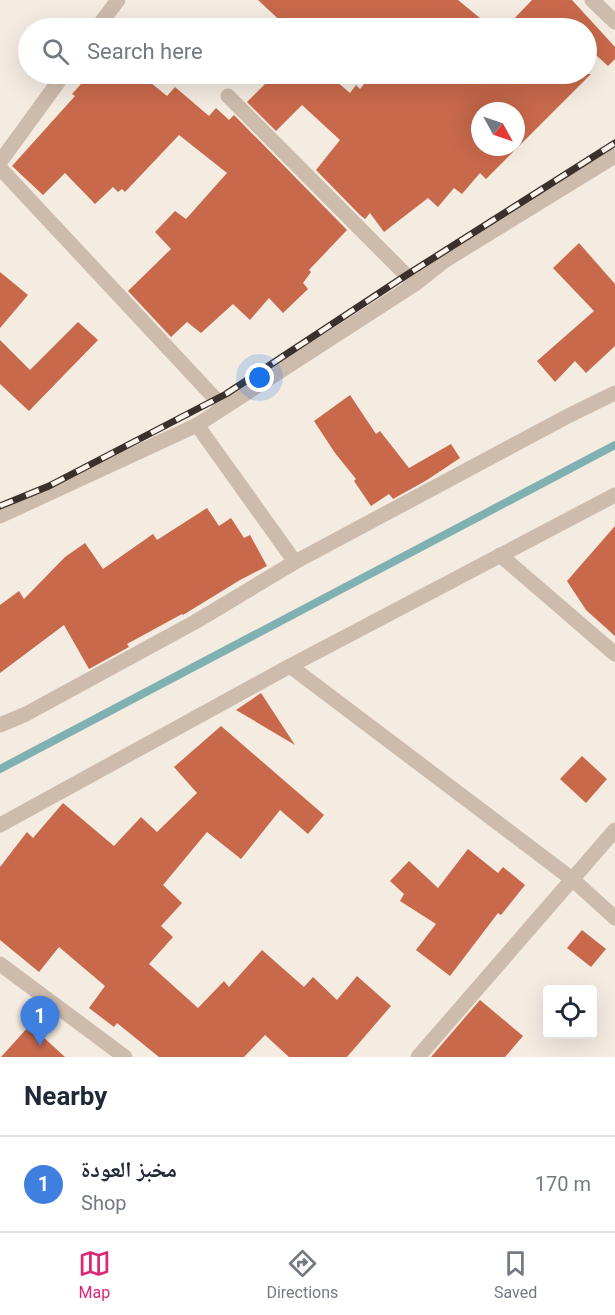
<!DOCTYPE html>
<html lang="en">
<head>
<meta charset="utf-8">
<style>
	:root { --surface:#fff; --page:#f2f2f3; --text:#1f2937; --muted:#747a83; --line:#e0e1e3; --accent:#db2777 }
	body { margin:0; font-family:Roboto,"Noto Naskh Arabic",sans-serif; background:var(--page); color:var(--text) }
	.controls { position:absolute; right:18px; bottom:18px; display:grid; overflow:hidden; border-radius:6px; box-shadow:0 6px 24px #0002 }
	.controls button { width:54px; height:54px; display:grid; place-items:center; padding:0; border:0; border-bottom:2px solid var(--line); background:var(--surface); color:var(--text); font:30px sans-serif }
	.compass { position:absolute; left:471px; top:102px; width:54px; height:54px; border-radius:50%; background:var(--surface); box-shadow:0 6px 24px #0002; rotate:130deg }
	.you { position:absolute; left:260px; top:378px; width:21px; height:21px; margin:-15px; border:4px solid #fff; border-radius:50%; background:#1a73e8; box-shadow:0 0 0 9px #1a73e833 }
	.badge { display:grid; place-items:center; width:39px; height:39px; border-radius:50%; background:var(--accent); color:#fff; font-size:20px; font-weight:700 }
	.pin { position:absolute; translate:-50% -50px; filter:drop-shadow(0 2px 3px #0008) }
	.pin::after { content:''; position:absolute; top:32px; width:21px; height:18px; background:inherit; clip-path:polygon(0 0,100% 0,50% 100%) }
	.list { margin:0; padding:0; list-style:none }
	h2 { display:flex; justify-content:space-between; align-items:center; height:78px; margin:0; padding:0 24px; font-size:26px }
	h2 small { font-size:20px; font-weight:400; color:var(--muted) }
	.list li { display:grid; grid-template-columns:39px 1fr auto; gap:18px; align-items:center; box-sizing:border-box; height:96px; padding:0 24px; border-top:2px solid var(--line) }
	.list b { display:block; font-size:22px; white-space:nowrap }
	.list p { margin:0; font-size:20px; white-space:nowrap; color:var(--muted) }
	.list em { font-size:20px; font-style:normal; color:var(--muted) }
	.icon { flex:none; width:33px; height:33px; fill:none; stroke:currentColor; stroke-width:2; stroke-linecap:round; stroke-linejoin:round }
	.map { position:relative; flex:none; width:615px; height:1057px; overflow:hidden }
	.search { position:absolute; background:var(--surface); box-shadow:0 6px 24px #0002; left:18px; right:18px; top:18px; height:66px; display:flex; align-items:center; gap:15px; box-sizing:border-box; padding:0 21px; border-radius:33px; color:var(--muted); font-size:22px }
	.sheet { height:174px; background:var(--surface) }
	nav { display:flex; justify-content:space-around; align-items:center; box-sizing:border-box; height:84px; border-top:2px solid var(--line); background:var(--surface); font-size:16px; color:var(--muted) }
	nav a { display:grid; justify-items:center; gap:3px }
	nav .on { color:var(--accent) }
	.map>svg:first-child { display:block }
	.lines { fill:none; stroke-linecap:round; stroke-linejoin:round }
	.stream { stroke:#7fb0b2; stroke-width:8 }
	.building { fill:#c8694b; fill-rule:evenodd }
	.minor { stroke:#cdbbac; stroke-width:15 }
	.rail-casing { stroke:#3b302b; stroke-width:7 }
	.rail { stroke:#fbf5ee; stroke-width:4.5; stroke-dasharray:14; stroke-linecap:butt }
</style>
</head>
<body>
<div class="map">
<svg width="615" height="1057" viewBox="0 0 615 1057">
	<rect width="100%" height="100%" fill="#f4ebe1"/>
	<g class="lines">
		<path class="stream" d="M 0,769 L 615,445"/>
	</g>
	<g class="building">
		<path d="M 258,0 L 458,0 L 492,28 L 288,28 Z"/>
		<path d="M 532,0 L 572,0 L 615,47 L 615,59 L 608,66 L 586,46 L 586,28 L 505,28 Z"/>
		<path d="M 90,74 L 140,74 L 167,96 L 175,87 L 209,116 L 216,108 L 229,120 L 234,115 L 347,230 L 309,270 L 311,272 L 303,283 L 308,289 L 283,313 L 269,298 L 250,320 L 233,304 L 201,333 L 187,322 L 171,337 L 128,291 L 171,249 L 155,232 L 175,211 L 186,219 L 227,173 L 179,135 L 125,192 L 122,189 L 118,192 L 113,187 L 95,204 L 65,173 L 43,195 L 12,166 L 75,96 L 72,94 Z"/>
		<path d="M 275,74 L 328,74 L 350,93 L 356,85 L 360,89 L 372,74 L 591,74 L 486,179 L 480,173 L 462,194 L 454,188 L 438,207 L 428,198 L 384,232 L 370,213 L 365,219 L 360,215 L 316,170 L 340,140 L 302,105 L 276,131 L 247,102 ZM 480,111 L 516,111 L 516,147 L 480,147 Z"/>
		<path d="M 579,243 L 615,284 L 615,346 L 586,373 L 575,361 L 555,382 L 537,361 L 594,311 L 553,268 Z"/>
		<path d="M 0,272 L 28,295 L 0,328 Z"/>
		<path d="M 78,322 L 98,340 L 29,411 L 0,384 L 0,340 L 30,370 Z"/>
		<path d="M 350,395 L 376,434 L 380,431 L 409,468 L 451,444 L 460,458 L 427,480 L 393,499 L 389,494 L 371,506 L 354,481 L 356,479 L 335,453 L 314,421 Z"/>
		<path d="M 207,508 L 219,526 L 231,518 L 244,538 L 250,535 L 267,566 L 240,580 L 183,615 L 182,614 L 127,644 L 129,647 L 89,669 L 64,625 L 0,673 L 0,605 L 19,591 L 24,599 L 65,557 L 85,543 L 103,569 L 153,534 L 157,540 Z"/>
		<path d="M 615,526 L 615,636 L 586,610 L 567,581 Z"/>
		<path d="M 261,693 L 295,745 L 236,710 Z"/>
		<path d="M 221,726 L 324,815 L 308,834 L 280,810 L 241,859 L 207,832 L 163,885 L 182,903 L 161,926 L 173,937 L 149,964 L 198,1008 L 224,981 L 229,987 L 262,950 L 304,987 L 313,977 L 337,1000 L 357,976 L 391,1006 L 347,1057 L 289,1057 L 265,1035 L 244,1057 L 159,1057 L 117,1023 L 114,1027 L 89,1008 L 105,986 L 59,947 L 39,972 L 0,940 L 0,867 L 27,832 L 33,838 L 63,803 L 114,846 L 141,817 L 157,832 L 197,793 L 174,767 Z"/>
		<path d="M 582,756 L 607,779 L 586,803 L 560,779 Z"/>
		<path d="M 468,849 L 498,873 L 503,867 L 525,885 L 501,915 L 498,913 L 450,976 L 416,950 L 436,924 L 400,901 L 404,894 L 390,881 L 409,861 L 438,888 Z"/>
		<path d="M 582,930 L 606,949 L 591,967 L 567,948 Z"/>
		<path d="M 480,1000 L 523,1036 L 505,1057 L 431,1057 Z"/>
		<path d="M 30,1025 L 65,1057 L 1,1057 Z"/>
	</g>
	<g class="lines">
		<g class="minor">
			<path d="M 592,0 L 615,22"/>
			<path d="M 97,28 L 118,0"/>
			<path d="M 228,96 L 415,284"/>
			<path d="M 0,162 L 64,74"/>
			<path d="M 0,168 L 223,407"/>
			<path d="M 197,425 L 295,562"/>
			<path d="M 0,516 L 197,425 L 415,284 L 444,261 L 615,156"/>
			<path d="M 500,555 L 615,654"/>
			<path d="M 290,666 L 572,879 L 615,918"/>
			<path d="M 0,725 L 26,714 L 195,622 L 295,562 L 568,416 L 615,393"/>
			<path d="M 0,825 L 290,666 L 615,495"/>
			<path d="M 0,964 L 125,1057"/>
			<path d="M 418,1057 L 615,830"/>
		</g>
		<g class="rail-casing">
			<path id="rail" d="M 0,506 L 49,486 L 226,394 L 405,276 L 615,143"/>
		</g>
		<use href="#rail" class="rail"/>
	</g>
</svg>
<div class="controls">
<button><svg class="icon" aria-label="locate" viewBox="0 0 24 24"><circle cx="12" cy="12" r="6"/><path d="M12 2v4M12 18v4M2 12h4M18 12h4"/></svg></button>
</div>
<svg class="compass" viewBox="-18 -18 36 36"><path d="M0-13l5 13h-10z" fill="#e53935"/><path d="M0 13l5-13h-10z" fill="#747a83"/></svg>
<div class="you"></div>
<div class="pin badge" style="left:40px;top:1046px;background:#3f7fe0">1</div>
<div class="search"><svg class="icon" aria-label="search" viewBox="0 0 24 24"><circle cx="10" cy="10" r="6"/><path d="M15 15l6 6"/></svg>Search here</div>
</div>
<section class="sheet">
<h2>Nearby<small></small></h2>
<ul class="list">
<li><span class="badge" style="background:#3f7fe0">1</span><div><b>مخبز العودة</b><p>Shop</p></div><em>170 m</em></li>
</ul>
</section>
<nav>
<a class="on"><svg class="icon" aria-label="map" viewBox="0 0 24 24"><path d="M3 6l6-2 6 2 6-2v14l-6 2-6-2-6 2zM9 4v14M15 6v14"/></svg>Map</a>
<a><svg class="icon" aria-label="directions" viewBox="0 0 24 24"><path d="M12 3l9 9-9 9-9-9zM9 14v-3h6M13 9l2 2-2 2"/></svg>Directions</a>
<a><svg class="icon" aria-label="saved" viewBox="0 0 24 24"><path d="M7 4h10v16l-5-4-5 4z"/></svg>Saved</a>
</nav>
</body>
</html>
